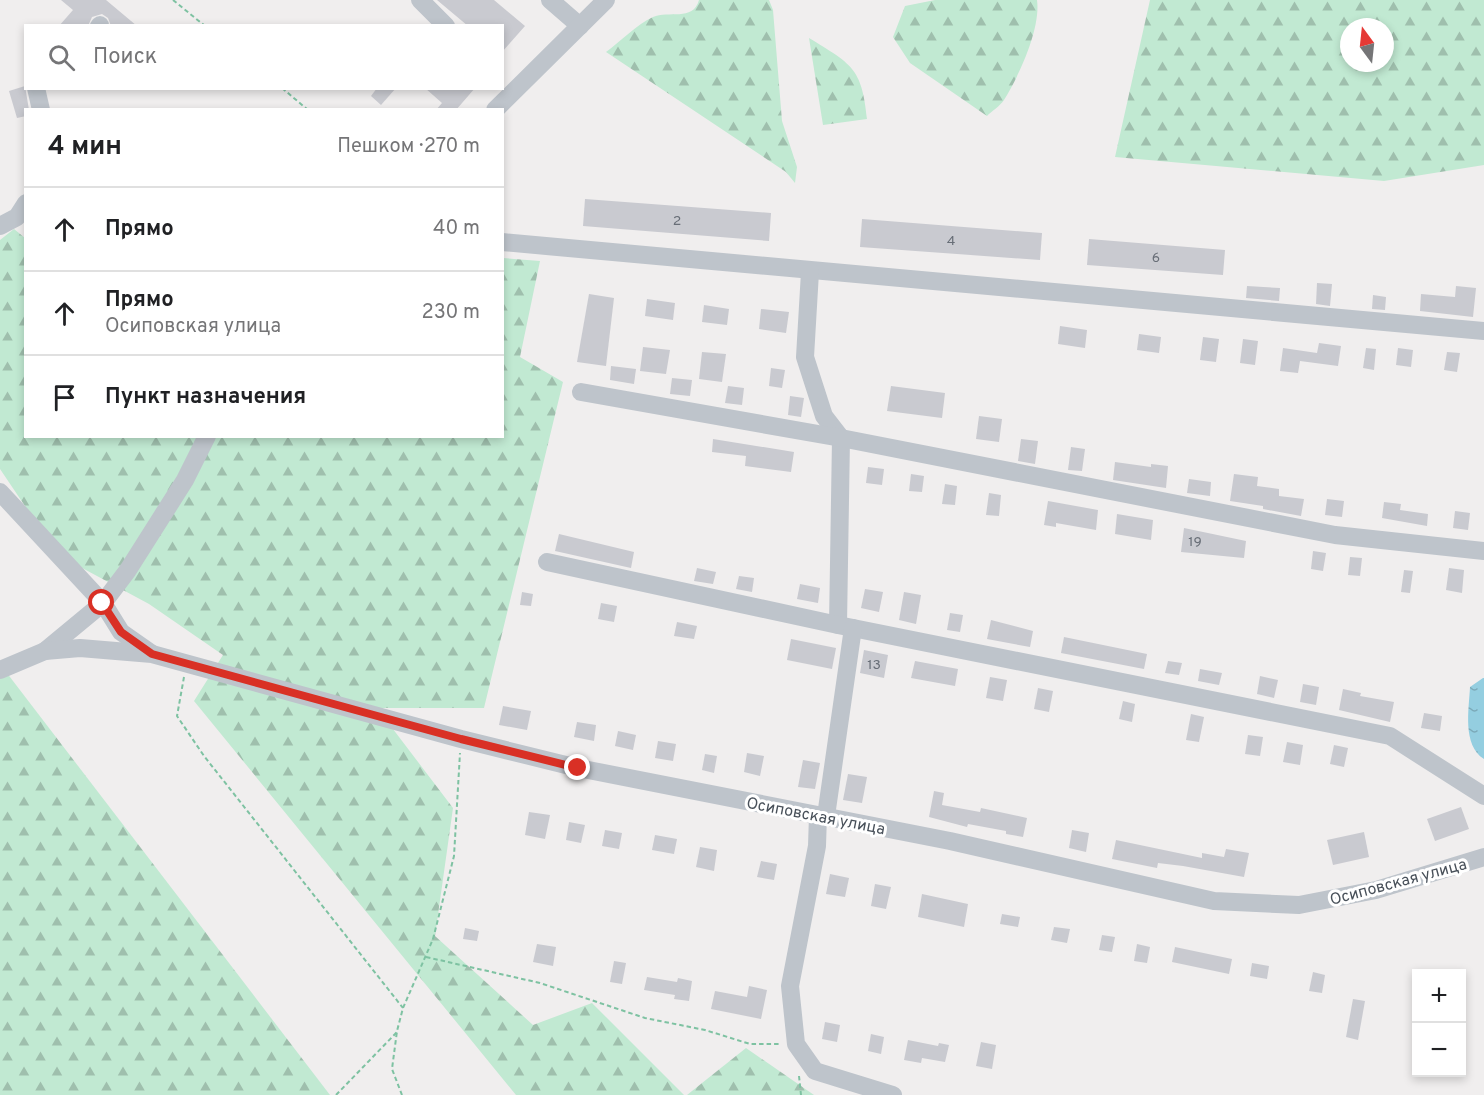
<!DOCTYPE html>
<html lang="ru">
<head>
<meta charset="utf-8">
<style>
	:root { --surface:#fff; --page:#f2f2f2; --text:#202124; --muted:#757577; --line:#e0e0e0 }
	body { margin:0; font-family:Overpass,sans-serif; background:var(--page); color:var(--text) }
	.controls { position:absolute; right:18px; bottom:18px; display:grid; overflow:hidden; border-radius:0px; box-shadow:0 3px 9px #0003 }
	.controls button { width:54px; height:54px; display:grid; place-items:center; padding:0; border:0; border-bottom:2px solid var(--line); background:var(--surface); color:var(--text); font:30px sans-serif }
	.compass { position:absolute; left:1340px; top:18px; width:54px; height:54px; border-radius:50%; background:var(--surface); box-shadow:0 3px 9px #0003; rotate:345deg }
	.stop { position:absolute; width:18px; height:18px; margin:-14px; border:4px solid #d93025; border-radius:50%; background:#fff }
	.stop.end { background:#d93025; border-color:#fff; box-shadow:0 2px 6px #0008 }
	.list { margin:0; padding:0; list-style:none }
	h2 { display:flex; justify-content:space-between; align-items:center; height:78px; margin:0; padding:0 24px; font-size:26px }
	h2 small { font-size:20px; font-weight:400; color:var(--muted) }
	.list li { display:grid; grid-template-columns:39px 1fr auto; gap:18px; align-items:center; box-sizing:border-box; height:84px; padding:0 24px; border-top:2px solid var(--line) }
	.list b { display:block; font-size:22px; white-space:nowrap }
	.list p { margin:0; font-size:20px; white-space:nowrap; color:var(--muted) }
	.list em { font-size:20px; font-style:normal; color:var(--muted) }
	.icon { flex:none; width:33px; height:33px; fill:none; stroke:currentColor; stroke-width:2; stroke-linecap:round; stroke-linejoin:round }
	.map { position:relative; flex:none; width:1484px; height:1095px; overflow:hidden }
	.search { position:absolute; background:var(--surface); box-shadow:0 3px 9px #0003; left:24px; top:24px; width:480px; height:66px; display:flex; align-items:center; gap:15px; box-sizing:border-box; padding:0 21px; border-radius:0px; color:var(--muted); font-size:22px }
	.panel { position:absolute; background:var(--surface); box-shadow:0 3px 9px #0003; left:24px; top:108px; width:480px; height:330px; border-radius:0px }
	.map>svg:first-child { display:block }
	.forest { fill:url(#forest-firs); fill-rule:evenodd }
	.water { fill:url(#water-ripples) }
	.building { fill:#c9cad0 }
	.lines { fill:none; stroke-linecap:round; stroke-linejoin:round }
	.path { stroke:#7ec2a2; stroke-width:2; stroke-dasharray:4.5 3; stroke-linecap:butt }
	.minor { stroke:#bec4cb; stroke-width:18 }
	.route { stroke:#d93025; stroke-width:8 }
	.labels { text-anchor:middle; stroke-width:6; stroke-linejoin:round; paint-order:stroke }
	.number-label { font-size:14px; fill:#686e77 }
	.street-label { font-size:16px; fill:#485059; stroke:#fff }
</style>
</head>
<body>
<div class="map">
<svg width="1484" height="1095" viewBox="0 0 1484 1095">
	<defs>
		<pattern id="forest-firs" width="22" height="20" patternUnits="userSpaceOnUse" patternTransform="scale(1.5)"><rect width="22" height="20" fill="#c1e9d2"/><path d="M5 1l3.5 6h-7zM16 11l3.5 6h-7z" fill="#9fbfad"/></pattern>
		<pattern id="water-ripples" width="26" height="14" patternUnits="userSpaceOnUse" patternTransform="scale(1.5)"><rect width="26" height="14" fill="#94cee0"/><path d="M2 4q2-2 4 0t4 0M15 11q2-2 4 0t4 0" fill="none" stroke="#7baab9"/></pattern>
	</defs>
	<rect width="100%" height="100%" fill="#f0eeee"/>
	<g class="forest">
		<path d="M 699,0 L 769,0 L 773,10 L 782,121 L 797,167 L 795,183 L 786,172 L 606,52 C 621,41 636,25 653,17 C 668,10 693,22 699,0 Z"/>
		<path d="M 935,0 L 1037,0 C 1041,28 1019,76 1004,100 C 1000,106 992,111 987,116 L 910,63 L 893,37 L 905,6 Z"/>
		<path d="M 1150,0 L 1484,0 L 1484,165 L 1384,181 L 1115,157 ZM 1349,27 L 1385,27 L 1385,63 L 1349,63 Z"/>
		<path d="M 809,38 C 851,64 862,67 867,119 L 823,125 Z"/>
		<path d="M 14,229 L 25,238 L 26,436 L 502,436 L 503,258 L 540,261 L 520,357 L 563,382 L 484,708 L 377,708 L 453,808 L 435,936 L 533,1025 L 592,1003 L 684,1095 L 516,1095 L 194,701 L 223,655 L 149,604 L 58,555 L 0,469 L 0,240 Z"/>
		<path d="M 0,664 L 330,1095 L 0,1095 Z"/>
		<path d="M 746,1048 L 814,1095 L 687,1095 Z"/>
	</g>
	<path class="water" d="M 1483,678 L 1484,678 L 1484,759 C 1462,745 1469,709 1470,687 Z"/>
	<g class="building">
		<path d="M 61,0 L 106,0 L 137,26 L 111,26 L 108,18 L 102,14 L 92,17 L 88,26 L 59,26 L 73,10 Z"/>
		<path d="M 437,0 L 494,0 L 525,26 L 502,52 L 502,26 L 468,26 Z"/>
		<path d="M 25,86 L 29,110 L 26,110 L 26,116 L 17,118 L 9,91 Z"/>
		<path d="M 377,88 L 396,88 L 381,105 L 371,96 Z"/>
		<path d="M 425,88 L 475,88 L 456,110 L 436,110 L 442,103 Z"/>
		<path d="M 585,199 L 771,213 L 769,241 L 583,226 Z"/>
		<path d="M 862,219 L 1042,233 L 1040,260 L 860,247 Z"/>
		<path d="M 1089,239 L 1225,250 L 1223,275 L 1087,265 Z"/>
		<path d="M 1317,283 L 1332,284 L 1330,306 L 1316,304 Z"/>
		<path d="M 1247,286 L 1280,288 L 1279,301 L 1246,298 Z"/>
		<path d="M 1456,286 L 1476,288 L 1473,317 L 1420,311 L 1421,294 L 1455,297 Z"/>
		<path d="M 589,294 L 614,298 L 606,366 L 577,362 Z"/>
		<path d="M 1373,295 L 1386,297 L 1385,310 L 1372,309 Z"/>
		<path d="M 647,299 L 675,303 L 673,320 L 645,316 Z"/>
		<path d="M 704,305 L 729,309 L 727,325 L 702,322 Z"/>
		<path d="M 761,309 L 789,312 L 786,333 L 759,329 Z"/>
		<path d="M 1060,326 L 1087,330 L 1085,348 L 1058,344 Z"/>
		<path d="M 1139,334 L 1161,337 L 1159,353 L 1137,350 Z"/>
		<path d="M 1203,337 L 1219,339 L 1216,362 L 1200,360 Z"/>
		<path d="M 1243,339 L 1258,341 L 1255,365 L 1240,363 Z"/>
		<path d="M 1319,343 L 1341,346 L 1338,366 L 1300,361 L 1298,373 L 1280,371 L 1283,348 L 1317,353 Z"/>
		<path d="M 643,347 L 670,350 L 666,374 L 640,371 Z"/>
		<path d="M 1366,348 L 1376,349 L 1374,370 L 1363,368 Z"/>
		<path d="M 1398,348 L 1413,350 L 1411,367 L 1396,365 Z"/>
		<path d="M 702,352 L 726,354 L 722,382 L 699,379 Z"/>
		<path d="M 1447,352 L 1460,353 L 1457,372 L 1444,370 Z"/>
		<path d="M 611,366 L 636,369 L 634,384 L 610,380 Z"/>
		<path d="M 771,368 L 785,370 L 782,388 L 769,386 Z"/>
		<path d="M 672,378 L 692,380 L 690,396 L 670,394 Z"/>
		<path d="M 728,386 L 744,388 L 742,405 L 725,403 Z"/>
		<path d="M 891,386 L 945,393 L 942,418 L 887,411 Z"/>
		<path d="M 790,396 L 804,398 L 801,417 L 788,415 Z"/>
		<path d="M 979,416 L 1002,419 L 999,442 L 976,439 Z"/>
		<path d="M 713,439 L 794,452 L 791,472 L 745,466 L 746,456 L 712,452 Z"/>
		<path d="M 1021,439 L 1038,441 L 1035,464 L 1018,461 Z"/>
		<path d="M 1071,447 L 1085,449 L 1082,471 L 1068,470 Z"/>
		<path d="M 1115,462 L 1151,467 L 1151,464 L 1168,466 L 1166,488 L 1113,480 Z"/>
		<path d="M 868,467 L 884,469 L 882,485 L 866,483 Z"/>
		<path d="M 911,474 L 924,476 L 922,492 L 909,491 Z"/>
		<path d="M 1234,474 L 1258,477 L 1257,486 L 1279,489 L 1279,496 L 1304,499 L 1301,516 L 1263,509 L 1263,506 L 1230,501 Z"/>
		<path d="M 1189,479 L 1211,482 L 1210,496 L 1187,493 Z"/>
		<path d="M 945,484 L 957,486 L 955,505 L 942,504 Z"/>
		<path d="M 989,493 L 1001,495 L 999,516 L 986,515 Z"/>
		<path d="M 1327,499 L 1344,501 L 1342,517 L 1325,515 Z"/>
		<path d="M 1048,501 L 1098,510 L 1096,530 L 1056,523 L 1056,527 L 1044,525 Z"/>
		<path d="M 1384,502 L 1401,504 L 1400,510 L 1428,514 L 1427,526 L 1382,518 Z"/>
		<path d="M 1455,511 L 1470,513 L 1468,530 L 1453,528 Z"/>
		<path d="M 1117,514 L 1153,520 L 1151,540 L 1115,534 Z"/>
		<path d="M 1184,528 L 1246,541 L 1244,558 L 1181,552 Z"/>
		<path d="M 559,534 L 634,552 L 631,568 L 555,551 Z"/>
		<path d="M 1313,551 L 1326,553 L 1323,571 L 1311,569 Z"/>
		<path d="M 1350,557 L 1362,558 L 1360,576 L 1348,575 Z"/>
		<path d="M 697,568 L 716,572 L 713,584 L 694,581 Z"/>
		<path d="M 1449,568 L 1464,570 L 1462,593 L 1446,590 Z"/>
		<path d="M 1404,570 L 1413,571 L 1410,593 L 1401,592 Z"/>
		<path d="M 739,576 L 754,578 L 752,592 L 736,589 Z"/>
		<path d="M 800,584 L 820,588 L 818,603 L 797,599 Z"/>
		<path d="M 865,589 L 883,592 L 879,612 L 861,608 Z"/>
		<path d="M 522,592 L 533,594 L 531,606 L 520,605 Z"/>
		<path d="M 904,592 L 921,595 L 916,624 L 899,620 Z"/>
		<path d="M 601,603 L 617,606 L 614,622 L 598,619 Z"/>
		<path d="M 950,613 L 963,615 L 960,632 L 947,630 Z"/>
		<path d="M 991,620 L 1033,631 L 1030,647 L 987,639 Z"/>
		<path d="M 677,622 L 697,626 L 694,639 L 674,636 Z"/>
		<path d="M 1064,637 L 1147,654 L 1144,669 L 1061,653 Z"/>
		<path d="M 791,639 L 836,648 L 832,669 L 787,660 Z"/>
		<path d="M 864,650 L 888,655 L 884,678 L 860,673 Z"/>
		<path d="M 915,661 L 958,669 L 955,686 L 911,678 Z"/>
		<path d="M 1168,661 L 1182,663 L 1179,675 L 1165,673 Z"/>
		<path d="M 1200,669 L 1222,673 L 1219,685 L 1198,681 Z"/>
		<path d="M 1260,676 L 1278,680 L 1274,698 L 1257,694 Z"/>
		<path d="M 990,677 L 1007,680 L 1003,701 L 986,698 Z"/>
		<path d="M 1303,684 L 1319,687 L 1316,705 L 1300,702 Z"/>
		<path d="M 1038,688 L 1053,691 L 1049,712 L 1034,709 Z"/>
		<path d="M 1343,689 L 1361,693 L 1360,696 L 1394,702 L 1390,722 L 1339,710 Z"/>
		<path d="M 1123,701 L 1135,704 L 1132,722 L 1119,719 Z"/>
		<path d="M 503,706 L 531,711 L 527,730 L 499,725 Z"/>
		<path d="M 1424,713 L 1442,716 L 1440,731 L 1421,728 Z"/>
		<path d="M 1191,714 L 1204,717 L 1199,742 L 1186,740 Z"/>
		<path d="M 577,722 L 596,725 L 594,741 L 574,737 Z"/>
		<path d="M 618,731 L 636,735 L 633,750 L 615,746 Z"/>
		<path d="M 1248,735 L 1263,737 L 1260,756 L 1245,754 Z"/>
		<path d="M 658,741 L 676,744 L 673,761 L 655,758 Z"/>
		<path d="M 1287,742 L 1303,745 L 1300,765 L 1283,762 Z"/>
		<path d="M 1334,745 L 1348,748 L 1344,767 L 1330,764 Z"/>
		<path d="M 747,753 L 764,756 L 760,776 L 744,772 Z"/>
		<path d="M 705,754 L 717,756 L 714,773 L 702,770 Z"/>
		<path d="M 803,760 L 820,763 L 815,789 L 798,787 Z"/>
		<path d="M 848,774 L 867,777 L 862,803 L 843,800 Z"/>
		<path d="M 934,791 L 944,793 L 942,805 L 980,812 L 981,808 L 1027,818 L 1023,837 L 1006,834 L 1006,831 L 968,824 L 967,827 L 929,817 Z"/>
		<path d="M 1461,807 L 1469,829 L 1435,841 L 1427,819 Z"/>
		<path d="M 529,812 L 550,815 L 545,839 L 525,835 Z"/>
		<path d="M 569,822 L 585,825 L 581,843 L 566,840 Z"/>
		<path d="M 605,830 L 622,833 L 619,849 L 602,846 Z"/>
		<path d="M 1072,830 L 1089,833 L 1086,852 L 1069,848 Z"/>
		<path d="M 1364,832 L 1369,857 L 1333,865 L 1327,840 Z"/>
		<path d="M 655,835 L 677,839 L 674,854 L 652,850 Z"/>
		<path d="M 1116,840 L 1202,858 L 1202,853 L 1224,857 L 1226,849 L 1249,853 L 1244,877 L 1183,866 L 1158,863 L 1157,868 L 1112,859 Z"/>
		<path d="M 700,847 L 717,850 L 714,871 L 696,867 Z"/>
		<path d="M 761,861 L 777,864 L 774,880 L 757,877 Z"/>
		<path d="M 830,874 L 849,878 L 845,897 L 826,894 Z"/>
		<path d="M 875,884 L 891,887 L 886,909 L 871,906 Z"/>
		<path d="M 922,894 L 968,904 L 964,927 L 918,917 Z"/>
		<path d="M 1002,914 L 1020,917 L 1018,927 L 1000,924 Z"/>
		<path d="M 1054,927 L 1070,929 L 1067,943 L 1051,940 Z"/>
		<path d="M 465,928 L 479,931 L 477,941 L 463,939 Z"/>
		<path d="M 1102,935 L 1115,937 L 1112,952 L 1099,950 Z"/>
		<path d="M 537,944 L 556,947 L 553,966 L 533,962 Z"/>
		<path d="M 1137,944 L 1150,947 L 1147,963 L 1134,961 Z"/>
		<path d="M 1175,947 L 1232,959 L 1229,974 L 1172,962 Z"/>
		<path d="M 614,961 L 626,963 L 622,984 L 610,982 Z"/>
		<path d="M 1252,963 L 1269,966 L 1267,979 L 1250,976 Z"/>
		<path d="M 1313,972 L 1325,975 L 1322,993 L 1309,991 Z"/>
		<path d="M 647,977 L 677,982 L 678,978 L 692,981 L 689,1001 L 674,999 L 675,995 L 644,990 Z"/>
		<path d="M 749,986 L 767,990 L 761,1019 L 711,1009 L 715,991 L 747,997 Z"/>
		<path d="M 1353,999 L 1365,1001 L 1358,1040 L 1346,1037 Z"/>
		<path d="M 825,1022 L 840,1025 L 837,1042 L 822,1039 Z"/>
		<path d="M 871,1034 L 884,1037 L 881,1054 L 868,1051 Z"/>
		<path d="M 908,1040 L 938,1046 L 939,1043 L 949,1045 L 945,1062 L 922,1058 L 921,1063 L 904,1060 Z"/>
		<path d="M 981,1042 L 996,1045 L 992,1069 L 976,1066 Z"/>
	</g>
	<g class="lines">
		<g class="path">
			<path d="M 173,0 L 205,26"/>
			<path d="M 282,88 L 308,110"/>
			<path d="M 184,677 L 177,716 L 204,756 L 403,1008"/>
			<path d="M 426,957 L 540,983 L 645,1018 L 705,1030 L 750,1044 L 780,1044"/>
			<path d="M 799,1076 L 801,1095"/>
			<path d="M 336,1095 L 397,1032"/>
			<path d="M 402,1095 L 392,1069 L 397,1031 L 403,1008 L 433,939 L 454,856 L 460,753"/>
		</g>
		<g class="minor">
			<path d="M 420,0 L 446,26"/>
			<path d="M 550,0 L 580,26"/>
			<path d="M 99,26 L 100,25"/>
			<path d="M 36,88 L 41,110"/>
			<path d="M 495,110 L 606,0"/>
			<path d="M 0,226 L 17,217 L 26,203"/>
			<path d="M 502,242 L 1484,331"/>
			<path d="M 810,272 L 805,357 L 824,416 L 841,438 L 838,625"/>
			<path d="M 581,392 L 841,438 L 1335,535 L 1484,551"/>
			<path d="M 0,492 L 103,603 L 121,632 L 151,653"/>
			<path d="M 547,562 L 838,625 L 1390,736 L 1484,796"/>
			<path d="M 45,651 L 103,603 L 128,570 L 185,480 L 207,436"/>
			<path d="M 0,670 L 45,651 L 80,648 L 152,654 L 461,739 L 578,768 L 950,841 L 1214,901 L 1299,905 L 1376,890 L 1484,857"/>
			<path d="M 818,815 L 817,846 L 790,986 L 796,1044 L 815,1071 L 893,1095"/>
			<path d="M 826,816 L 853,628"/>
		</g>
	</g>
	<g class="lines">
		<path class="route" d="M 102,603 L 121,632 L 152,654 L 461,739 L 578,768"/>
	</g>
	<g class="labels">
		<g class="number-label">
			<text x="677" y="225">2</text>
			<text x="951" y="245">4</text>
			<text x="1156" y="262">6</text>
			<text x="1195" y="546">19</text>
			<text x="874" y="669">13</text>
		</g>
		<g class="street-label">
			<text transform="translate(816 815) rotate(11)" y="6">Осиповская улица</text>
			<text transform="translate(1398 881) rotate(-15)" y="6">Осиповская улица</text>
		</g>
	</g>
</svg>
<div class="controls">
<button>+</button>
<button>−</button>
</div>
<svg class="compass" viewBox="-18 -18 36 36"><path d="M0-13l5 13h-10z" fill="#e53935"/><path d="M0 13l5-13h-10z" fill="#757577"/></svg>
<div class="stop" style="left:102px;top:603px"></div>
<div class="stop end" style="left:578px;top:768px"></div>
<div class="search"><svg class="icon" aria-label="search" viewBox="0 0 24 24"><circle cx="10" cy="10" r="6"/><path d="M15 15l6 6"/></svg>Поиск</div>
<section class="panel">
<h2>4 мин<small>Пешком · 270 m</small></h2>
<ul class="list">
<li><svg class="icon" aria-label="ahead" viewBox="0 0 24 24"><path d="M12 20V5M6 11l6-6 6 6"/></svg><div><b>Прямо</b></div><em>40 m</em></li>
<li><svg class="icon" aria-label="ahead" viewBox="0 0 24 24"><path d="M12 20V5M6 11l6-6 6 6"/></svg><div><b>Прямо</b><p>Осиповская улица</p></div><em>230 m</em></li>
<li><svg class="icon" aria-label="arrive" viewBox="0 0 24 24"><path d="M6 21V4h12l-3 4 3 4H6"/></svg><div><b>Пункт назначения</b></div></li>
</ul>
</section>
</div>
</body>
</html>
